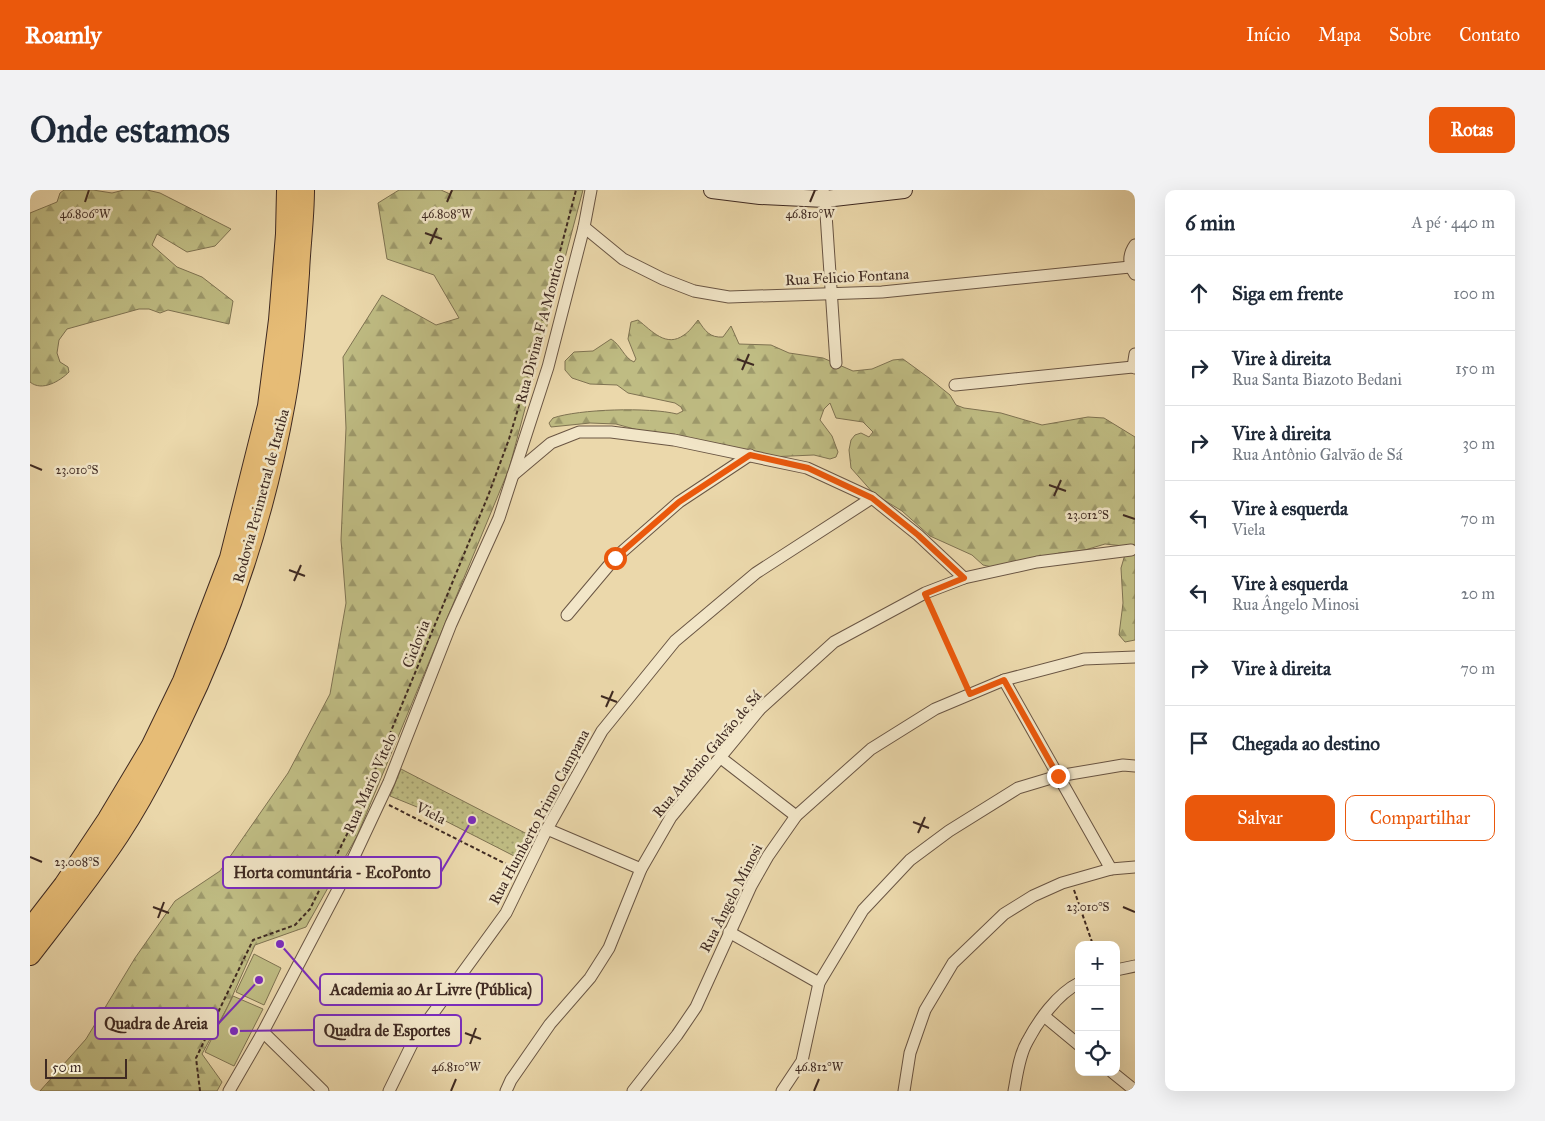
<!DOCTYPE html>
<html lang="pt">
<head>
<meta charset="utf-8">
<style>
	:root { --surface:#fff; --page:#f2f2f3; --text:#1f2937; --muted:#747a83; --line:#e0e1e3; --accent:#ea580c }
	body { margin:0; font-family:"IM FELL Great Primer",serif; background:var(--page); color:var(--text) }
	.controls { position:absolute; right:15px; bottom:15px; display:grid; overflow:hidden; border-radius:10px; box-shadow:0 5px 20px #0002 }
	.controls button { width:45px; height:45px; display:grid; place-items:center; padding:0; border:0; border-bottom:1px solid var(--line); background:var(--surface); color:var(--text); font:25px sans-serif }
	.scale { position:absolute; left:15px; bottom:12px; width:82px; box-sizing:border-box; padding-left:5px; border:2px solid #3f2a22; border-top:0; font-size:14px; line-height:18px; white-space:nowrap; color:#3f2a22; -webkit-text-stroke:4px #f2e6c8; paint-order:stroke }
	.stop { position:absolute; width:15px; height:15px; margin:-11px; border:4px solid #ea580c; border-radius:50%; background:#fff }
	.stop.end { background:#ea580c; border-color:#fff; box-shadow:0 1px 5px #0008 }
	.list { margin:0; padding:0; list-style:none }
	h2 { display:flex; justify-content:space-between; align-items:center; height:65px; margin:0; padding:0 20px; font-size:21px }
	h2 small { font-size:16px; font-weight:400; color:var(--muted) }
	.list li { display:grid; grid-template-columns:32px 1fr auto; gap:15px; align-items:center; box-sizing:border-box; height:75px; padding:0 20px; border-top:1px solid var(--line) }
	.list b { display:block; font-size:19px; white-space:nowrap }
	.list p { margin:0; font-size:16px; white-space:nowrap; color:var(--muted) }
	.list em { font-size:16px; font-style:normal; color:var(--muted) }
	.actions { display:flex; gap:10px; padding:15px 20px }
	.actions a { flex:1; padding:11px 0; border:1px solid var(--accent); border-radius:10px; text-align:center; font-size:18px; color:var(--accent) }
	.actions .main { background:var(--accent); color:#fff }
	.icon { flex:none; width:28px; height:28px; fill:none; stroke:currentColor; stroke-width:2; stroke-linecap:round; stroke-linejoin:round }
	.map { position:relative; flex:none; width:1105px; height:901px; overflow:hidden; border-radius:10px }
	header { display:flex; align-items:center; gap:30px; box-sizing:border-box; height:70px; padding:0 25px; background:var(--accent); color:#fff }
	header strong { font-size:24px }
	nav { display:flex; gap:28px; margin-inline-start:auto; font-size:18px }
	.intro { display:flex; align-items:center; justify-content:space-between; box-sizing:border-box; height:120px; padding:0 30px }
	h1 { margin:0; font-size:35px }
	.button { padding:12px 22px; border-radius:10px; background:var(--accent); color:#fff; font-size:18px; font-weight:700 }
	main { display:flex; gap:30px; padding:0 30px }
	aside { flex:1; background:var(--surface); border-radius:10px; box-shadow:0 5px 20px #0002 }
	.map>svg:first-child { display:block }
	.green { fill:url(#green-dots); stroke:#7f7352 }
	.forest { fill:url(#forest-firs); stroke:#7f7352 }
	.pitch { fill:#bfbc83; stroke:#7f7352 }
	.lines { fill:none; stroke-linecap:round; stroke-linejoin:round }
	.minor-casing { stroke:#6a5644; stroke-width:13 }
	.secondary-casing { stroke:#3f2a22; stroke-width:18 }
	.trunk-casing { stroke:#3f2a22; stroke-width:22 }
	.path { stroke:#3f2a22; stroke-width:2; stroke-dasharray:4 2.5; stroke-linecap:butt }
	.minor { stroke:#f2e6c8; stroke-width:11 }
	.secondary { stroke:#f2e6c8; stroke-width:16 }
	.trunk { stroke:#e6bc76; stroke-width:20 }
	.route { stroke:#ea580c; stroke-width:6 }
	.ticks { fill:none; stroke:#3f2a22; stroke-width:2 }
	.labels { text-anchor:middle; stroke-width:5; stroke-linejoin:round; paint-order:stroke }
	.street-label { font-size:15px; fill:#3f2a22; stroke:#f2e6c8 }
	.ticks-label { font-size:12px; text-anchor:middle; fill:#3f2a22; stroke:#f2e6c8; stroke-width:5; stroke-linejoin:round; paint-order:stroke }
	.leader { fill:none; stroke:#7b2cbf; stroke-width:2 }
	.callout-dot { fill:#7b2cbf; stroke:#f2e6c8; stroke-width:2 }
	.callout { fill:#f2e6c8; stroke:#7b2cbf; stroke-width:2 }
	.callout-label { font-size:16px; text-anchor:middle; font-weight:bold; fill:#3f2a22 }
</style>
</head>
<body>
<header>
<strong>Roamly</strong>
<nav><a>Início</a><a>Mapa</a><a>Sobre</a><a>Contato</a></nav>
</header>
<div class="intro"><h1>Onde estamos</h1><a class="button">Rotas</a></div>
<main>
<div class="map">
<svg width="1105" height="901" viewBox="0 0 1105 901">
	<defs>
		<pattern id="green-dots" width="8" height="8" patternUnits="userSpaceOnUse" patternTransform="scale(1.25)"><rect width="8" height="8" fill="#bfbc83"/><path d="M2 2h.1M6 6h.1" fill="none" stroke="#9d996b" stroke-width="1.8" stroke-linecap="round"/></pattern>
		<pattern id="forest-firs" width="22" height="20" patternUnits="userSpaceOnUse" patternTransform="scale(1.25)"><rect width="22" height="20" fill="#bfbc83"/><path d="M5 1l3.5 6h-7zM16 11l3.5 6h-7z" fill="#9d996b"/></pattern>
	</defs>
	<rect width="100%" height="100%" fill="#ebd8ab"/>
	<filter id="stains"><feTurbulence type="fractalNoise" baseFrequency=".004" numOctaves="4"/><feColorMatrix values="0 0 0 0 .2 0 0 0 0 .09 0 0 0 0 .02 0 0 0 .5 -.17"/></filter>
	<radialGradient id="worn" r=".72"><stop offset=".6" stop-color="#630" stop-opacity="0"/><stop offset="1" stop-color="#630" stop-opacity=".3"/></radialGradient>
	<path class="green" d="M 371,579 L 499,645 L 488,668 L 392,619 L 360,606 Z"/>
	<g class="forest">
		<path d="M 34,0 L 63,0 L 82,3 L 94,0 L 117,0 L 130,3 L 201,39 L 185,56 L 157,62 L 127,44 L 122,55 L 147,77 L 172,87 L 203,111 L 199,134 L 138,120 L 130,123 L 119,119 L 109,119 L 37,139 L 29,150 L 27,163 L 30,172 L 38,177 L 39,182 C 30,191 12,202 0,192 L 0,23 L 27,12 L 30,3 Z"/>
		<path d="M 369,0 L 411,0 L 420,4 L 423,0 L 553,0 L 479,279 L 327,646 L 276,737 L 225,755 L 198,816 L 172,864 L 192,892 L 187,901 L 10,901 L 56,849 L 105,768 L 145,711 L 190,681 L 258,583 L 300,504 L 316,413 L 311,350 L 316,238 L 313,167 L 352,105 L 406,135 L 429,128 L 404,85 L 357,69 L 348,13 Z"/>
		<path d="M 608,130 C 622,141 636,158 654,145 C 659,142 664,135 668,130 C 675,141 680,148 693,147 L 701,136 L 709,154 L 741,155 L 759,163 L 793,168 L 823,181 L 842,179 L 863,170 L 873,169 L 899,188 L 920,205 L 926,215 L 934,218 L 971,223 L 1012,235 L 1058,227 L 1074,228 L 1105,247 L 1105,450 L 1095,452 L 1089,445 L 1093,413 L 1091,378 L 1096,361 L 1094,356 L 1075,354 L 1055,360 L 1029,363 L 976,380 L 953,375 L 942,365 L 900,346 L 872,321 L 844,304 L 821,278 L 819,260 L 821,250 L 825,245 L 831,243 L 839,247 L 843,242 L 833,232 L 806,228 L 800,213 L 794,219 L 790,230 L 802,246 L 808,262 L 806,267 L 800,269 L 784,265 L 738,267 L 681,260 L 586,234 L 560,233 L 521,237 L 519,233 L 523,228 C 549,219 619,217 647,224 L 653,221 L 651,217 L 645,213 L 598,203 L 587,195 L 560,194 L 542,188 L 535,180 L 535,171 L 544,162 L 563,161 L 581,149 C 591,155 594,168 604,172 L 606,169 L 598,149 L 601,132 Z"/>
	</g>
	<g class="pitch">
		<path d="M 224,764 L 251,778 L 234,815 L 206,802 Z"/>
		<path d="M 203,806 L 233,819 L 204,876 L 175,862 Z"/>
	</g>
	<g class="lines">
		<g class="minor-casing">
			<g id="minor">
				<path d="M 793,0 L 795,9 L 806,173"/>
				<path d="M 554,37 L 593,69 L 633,89 L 664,101 L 699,107 L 852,102 L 1100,77"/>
				<path d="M 1105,55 C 1098,65 1098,74 1105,84"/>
				<path d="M 1103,177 L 1105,164"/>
				<path d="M 925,195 L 1103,177 L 1105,178"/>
				<path d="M 483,285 L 521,253 L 549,242 L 581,242 L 644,250 L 777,278 L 842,308 L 888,345 L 934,388"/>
				<path d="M 537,425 L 585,368 L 649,312 L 720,265"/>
				<path d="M 974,490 L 1081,679"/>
				<path d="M 691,568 L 766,626"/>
				<path d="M 517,639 L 611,679"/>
				<path d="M 699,742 L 789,793"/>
				<path d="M 1086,780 L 1105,776"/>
				<path d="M 1014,826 L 1049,855"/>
				<path d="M 233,842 L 293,901"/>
				<path d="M 1082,882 L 1103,899"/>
				<path d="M 199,901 L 233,842 L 315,686 L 359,592 L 421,434 L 469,328 L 518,177 L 554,37 L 561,0"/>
				<path d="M 359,901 L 385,848 L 476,723 L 517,639 L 572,541 L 645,451 L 726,383 L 842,308"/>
				<path d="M 476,901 L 481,890 L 520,834 L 560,788 L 579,758 L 611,679 L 641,627 L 730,519 L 804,452 L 895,403 L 934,388 L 1007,372 L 1101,360"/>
				<path d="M 603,901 L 647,845 L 666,817 L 721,696 L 738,666 L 766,626 L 841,559 L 905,519 L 974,490 L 1054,469 L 1105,467"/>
				<path d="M 752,901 L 772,871 L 789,793 L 833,720 L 880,670 L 919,641 L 988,598 L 1028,586 L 1093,575 L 1105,576"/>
				<path d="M 874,901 L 880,863 L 895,820 L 923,773 L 974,724 L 1003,706 L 1032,693 L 1081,679 L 1105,677"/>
				<path d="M 984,901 C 987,885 989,866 997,852 C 1008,831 1027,804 1049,793"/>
			</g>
		</g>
		<g class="secondary-casing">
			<path id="secondary" d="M 682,0 L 730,6 L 795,9 L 874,0"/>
		</g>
		<g class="trunk-casing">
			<g id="trunk">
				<path d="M 0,739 L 34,695 L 78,629 L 121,557 L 153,491 L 200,368 L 238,216 L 249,130 L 256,44 L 257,0"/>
				<path d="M 0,765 C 30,726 62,686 89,645 C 112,610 131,573 149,535 C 199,433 235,324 255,212 C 263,169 266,126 269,83 C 270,56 274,28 274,0"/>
			</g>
		</g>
		<g class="path">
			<path d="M 899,413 L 936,495"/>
			<path d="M 359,615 L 486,679"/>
			<path d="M 1044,700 L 1063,755"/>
			<path d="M 170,901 L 166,868 L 223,750 L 265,735 L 280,719 L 326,626 L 458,306 L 479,249 L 496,192 L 546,0"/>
		</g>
		<use href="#minor" class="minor"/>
		<use href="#secondary" class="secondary"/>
		<use href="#trunk" class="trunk"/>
	</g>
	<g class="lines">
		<path class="route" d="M 585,368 L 649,312 L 720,265 L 778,278 L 842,308 L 888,345 L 934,388 L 895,404 L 940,504 L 974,490 L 1028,586"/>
	</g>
	<path class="ticks" d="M 55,12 L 59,0M 417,12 L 422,0M 780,12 L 785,0M 395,43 L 412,49M 400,54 L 407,38M 707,169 L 724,175M 712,180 L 719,164M 0,275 L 12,280M 1019,295 L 1036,301M 1024,306 L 1031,290M 1093,325 L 1105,329M 259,380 L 275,386M 264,391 L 271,375M 571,506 L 587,512M 576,517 L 583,501M 883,632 L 899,638M 888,643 L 895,627M 0,667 L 12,672M 123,717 L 139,723M 1093,717 L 1105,722M 128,728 L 134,712M 435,843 L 451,849M 440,854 L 446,838M 421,901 L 426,889M 784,901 L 789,889"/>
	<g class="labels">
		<g class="street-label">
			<text transform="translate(817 87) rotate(-3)" y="5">Rua Felicio Fontana</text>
			<text transform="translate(510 139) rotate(-75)" y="5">Rua Divina F A Montico</text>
			<text transform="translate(231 306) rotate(-75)" y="5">Rodovia Perimetral de Itatiba</text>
			<text transform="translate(386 454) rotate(-68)" y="5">Ciclovia</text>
			<text transform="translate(677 564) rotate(-50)" y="5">Rua Antônio Galvão de Sá</text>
			<text transform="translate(340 593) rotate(-66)" y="5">Rua Mario Vitelo</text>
			<text transform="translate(401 623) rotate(27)" y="5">Viela</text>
			<text transform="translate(509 627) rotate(-62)" y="5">Rua Humberto Primo Campana</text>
			<text transform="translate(701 708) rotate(-63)" y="5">Rua Ângelo Minosi</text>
		</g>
	</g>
	<g class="ticks-label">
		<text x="55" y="28">46.806°W</text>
		<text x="417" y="28">46.808°W</text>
		<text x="780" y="28">46.810°W</text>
		<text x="47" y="284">23.010°S</text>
		<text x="1058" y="329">23.012°S</text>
		<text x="47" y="676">23.008°S</text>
		<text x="1058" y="721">23.010°S</text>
		<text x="426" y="881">46.810°W</text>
		<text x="789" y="881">46.812°W</text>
	</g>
	<path class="leader" d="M442 630L411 682M250 754L290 800M229 790L188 834M204 841L284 840"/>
	<g class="callout-dot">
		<circle cx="442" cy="630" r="5"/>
		<circle cx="250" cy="754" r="5"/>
		<circle cx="229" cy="790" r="5"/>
		<circle cx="204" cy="841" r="5"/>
	</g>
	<g class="callout">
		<rect x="193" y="667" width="218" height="31" rx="5"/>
		<rect x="290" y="784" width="222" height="31" rx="5"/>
		<rect x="65" y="818" width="123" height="31" rx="5"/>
		<rect x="284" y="825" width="147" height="31" rx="5"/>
	</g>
	<g class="callout-label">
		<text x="302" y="688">Horta comuntária - EcoPonto</text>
		<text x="401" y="805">Academia ao Ar Livre (Pública)</text>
		<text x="126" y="839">Quadra de Areia</text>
		<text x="357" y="846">Quadra de Esportes</text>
	</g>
	<rect width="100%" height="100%" filter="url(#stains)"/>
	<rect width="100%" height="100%" fill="url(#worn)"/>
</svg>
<div class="controls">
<button>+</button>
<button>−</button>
<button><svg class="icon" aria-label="locate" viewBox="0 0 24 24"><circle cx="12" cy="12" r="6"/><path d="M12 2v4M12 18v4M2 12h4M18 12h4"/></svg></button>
</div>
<div class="scale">50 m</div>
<div class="stop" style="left:585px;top:368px"></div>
<div class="stop end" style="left:1028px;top:586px"></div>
</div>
<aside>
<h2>6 min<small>A pé · 440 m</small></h2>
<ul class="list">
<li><svg class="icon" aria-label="ahead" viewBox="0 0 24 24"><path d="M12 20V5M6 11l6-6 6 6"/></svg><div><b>Siga em frente</b></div><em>100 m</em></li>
<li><svg class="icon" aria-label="right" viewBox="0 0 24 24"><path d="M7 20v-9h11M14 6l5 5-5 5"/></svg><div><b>Vire à direita</b><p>Rua Santa Biazoto Bedani</p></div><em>150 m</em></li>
<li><svg class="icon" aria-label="right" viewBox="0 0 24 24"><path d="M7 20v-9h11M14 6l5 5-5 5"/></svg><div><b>Vire à direita</b><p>Rua Antônio Galvão de Sá</p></div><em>30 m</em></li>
<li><svg class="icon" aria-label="left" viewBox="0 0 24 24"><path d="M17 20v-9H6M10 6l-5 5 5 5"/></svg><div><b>Vire à esquerda</b><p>Viela</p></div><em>70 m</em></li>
<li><svg class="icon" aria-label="left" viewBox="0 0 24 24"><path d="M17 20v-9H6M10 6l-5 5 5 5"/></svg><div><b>Vire à esquerda</b><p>Rua Ângelo Minosi</p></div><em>20 m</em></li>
<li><svg class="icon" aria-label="right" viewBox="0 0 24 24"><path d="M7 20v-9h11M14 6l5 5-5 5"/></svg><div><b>Vire à direita</b></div><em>70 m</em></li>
<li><svg class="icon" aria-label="arrive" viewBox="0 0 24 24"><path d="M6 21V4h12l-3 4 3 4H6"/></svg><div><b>Chegada ao destino</b></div></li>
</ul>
<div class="actions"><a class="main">Salvar</a><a>Compartilhar</a></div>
</aside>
</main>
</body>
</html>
